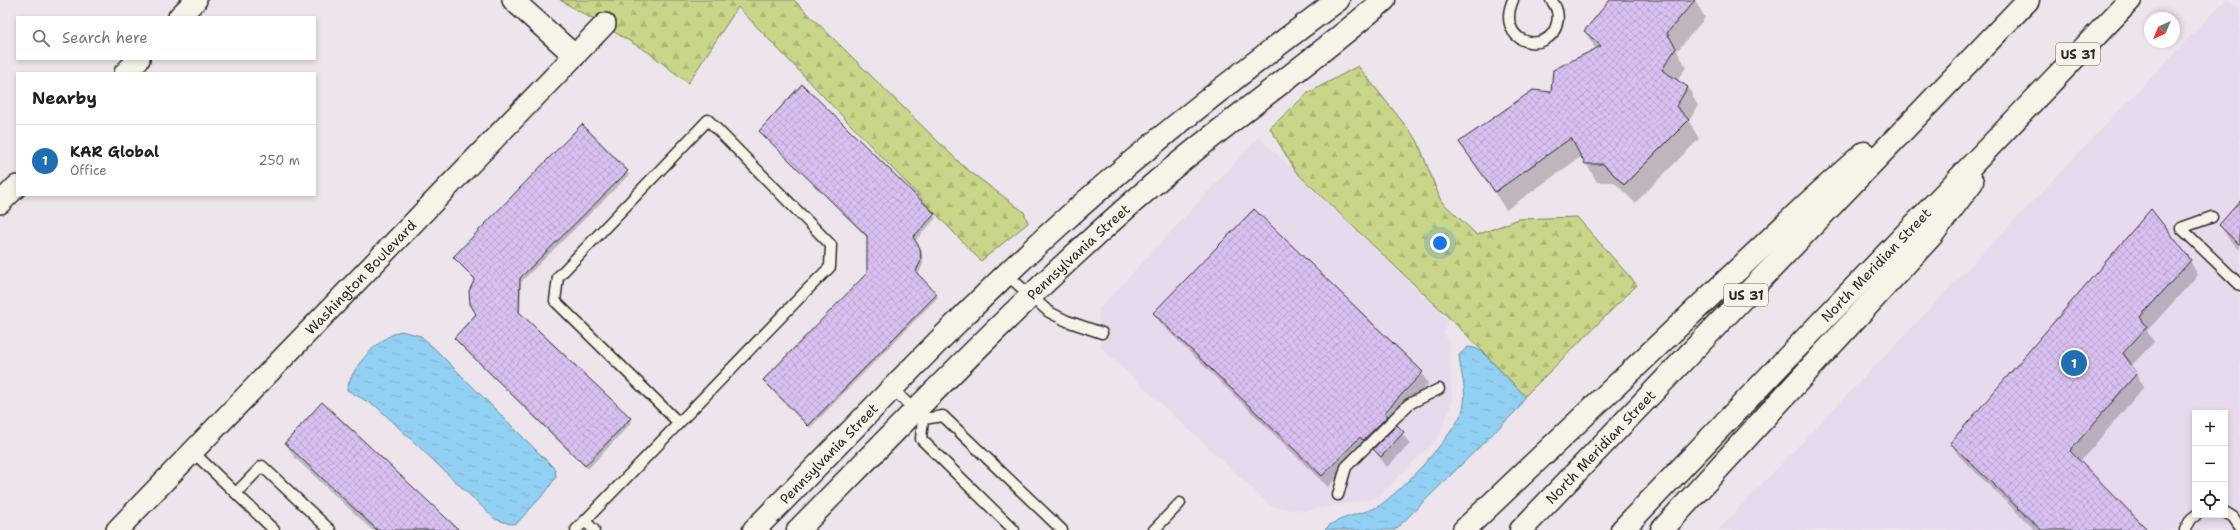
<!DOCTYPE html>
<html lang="en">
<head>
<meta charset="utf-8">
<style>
	:root { --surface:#fff; --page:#f6f6f6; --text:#202124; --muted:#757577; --line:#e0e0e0; --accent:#1f6fb2 }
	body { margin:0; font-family:"Shantell Sans",sans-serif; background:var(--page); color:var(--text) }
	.controls { position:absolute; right:12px; bottom:12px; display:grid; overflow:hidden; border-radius:0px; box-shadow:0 2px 6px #0003 }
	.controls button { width:36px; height:36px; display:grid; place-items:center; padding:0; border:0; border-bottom:1px solid var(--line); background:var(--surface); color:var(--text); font:20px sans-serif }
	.compass { position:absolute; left:2144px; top:12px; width:36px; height:36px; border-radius:50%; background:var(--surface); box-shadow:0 2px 6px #0003; rotate:224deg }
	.you { position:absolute; left:1440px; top:243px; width:14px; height:14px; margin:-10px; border:3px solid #fff; border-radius:50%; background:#1a73e8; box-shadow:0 0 0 6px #1a73e833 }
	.badge { display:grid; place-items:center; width:26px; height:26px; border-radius:50%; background:var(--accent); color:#fff; font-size:13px; font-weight:700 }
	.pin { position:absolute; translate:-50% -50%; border:2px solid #fff; box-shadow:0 1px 4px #0006 }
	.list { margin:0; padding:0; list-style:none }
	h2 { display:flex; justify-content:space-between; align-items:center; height:52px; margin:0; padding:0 16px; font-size:17px }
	h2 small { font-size:13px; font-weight:400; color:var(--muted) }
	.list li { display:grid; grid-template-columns:26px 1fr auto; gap:12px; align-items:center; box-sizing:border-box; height:72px; padding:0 16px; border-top:1px solid var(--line) }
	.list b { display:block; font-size:15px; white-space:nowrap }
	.list p { margin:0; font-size:13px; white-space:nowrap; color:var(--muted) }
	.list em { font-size:13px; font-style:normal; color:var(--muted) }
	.icon { flex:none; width:22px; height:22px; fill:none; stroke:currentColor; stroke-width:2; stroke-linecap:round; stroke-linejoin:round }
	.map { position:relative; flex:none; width:2240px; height:530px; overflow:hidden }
	.search { position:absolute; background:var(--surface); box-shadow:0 2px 6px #0003; left:16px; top:16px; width:300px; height:44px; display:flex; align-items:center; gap:10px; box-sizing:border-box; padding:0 14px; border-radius:0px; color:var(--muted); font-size:15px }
	.panel { position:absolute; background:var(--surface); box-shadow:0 2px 6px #0003; left:16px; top:72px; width:300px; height:124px; border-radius:0px }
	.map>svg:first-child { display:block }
	.built { fill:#e8daed; fill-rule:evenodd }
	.forest { fill:url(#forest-firs); stroke:#7a805a }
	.water { fill:url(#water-ripples); stroke:#698ea3 }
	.shadow { fill:#0003 }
	.building { fill:url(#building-cross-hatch); stroke:#2b2b2b }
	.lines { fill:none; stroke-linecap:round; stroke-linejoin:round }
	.service-casing { stroke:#2b2b2b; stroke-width:13 }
	.minor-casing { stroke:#2b2b2b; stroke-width:24 }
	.secondary-casing { stroke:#2b2b2b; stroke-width:25 }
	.motorway-casing { stroke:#2b2b2b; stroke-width:25 }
	.service { stroke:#f7f3e8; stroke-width:10 }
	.minor { stroke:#f7f3e8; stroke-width:21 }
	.secondary { stroke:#f7f3e8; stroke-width:22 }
	.motorway { stroke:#f7f3e8; stroke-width:22 }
	.labels { text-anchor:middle; stroke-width:3.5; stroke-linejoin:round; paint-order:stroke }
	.shield { fill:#f7f3e8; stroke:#686764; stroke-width:1 }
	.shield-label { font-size:13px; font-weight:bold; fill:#2b2b2b }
	.street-label { font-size:14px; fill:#2b2b2b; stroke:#f7f3e8 }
</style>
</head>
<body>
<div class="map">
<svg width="2240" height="530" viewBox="0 0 2240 530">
	<defs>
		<pattern id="forest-firs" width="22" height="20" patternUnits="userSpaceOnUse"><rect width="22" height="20" fill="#c9d689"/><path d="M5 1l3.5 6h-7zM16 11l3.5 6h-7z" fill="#adb876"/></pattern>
		<pattern id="water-ripples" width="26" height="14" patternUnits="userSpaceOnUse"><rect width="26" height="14" fill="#92d0f3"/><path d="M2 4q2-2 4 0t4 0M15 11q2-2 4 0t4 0" fill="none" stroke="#7eb3d0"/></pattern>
		<pattern id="building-cross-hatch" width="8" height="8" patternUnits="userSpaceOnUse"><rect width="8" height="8" fill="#d9c1f1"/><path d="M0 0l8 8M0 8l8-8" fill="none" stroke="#baa6cf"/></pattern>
	</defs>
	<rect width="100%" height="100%" fill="#eee4eb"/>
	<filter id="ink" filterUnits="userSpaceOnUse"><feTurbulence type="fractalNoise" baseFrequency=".025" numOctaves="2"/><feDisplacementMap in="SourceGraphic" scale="8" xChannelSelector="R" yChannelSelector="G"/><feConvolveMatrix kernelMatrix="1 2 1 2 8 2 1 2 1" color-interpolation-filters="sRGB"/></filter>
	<g filter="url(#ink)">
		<g class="built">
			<path d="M 2225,0 L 2228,0 L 2240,10 L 2240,530 L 1718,530 ZM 2195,413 L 2225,413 L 2225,515 L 2195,515 Z"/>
			<path d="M 1259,137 L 1448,320 L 1444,332 L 1450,346 L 1452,402 L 1438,438 L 1377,498 L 1306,511 L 1272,507 L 1101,348 L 1098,310 Z"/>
		</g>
		<g class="forest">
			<path d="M 560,0 L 794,0 L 964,167 L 1024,212 L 1028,223 L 981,261 L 738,7 L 688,83 L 648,52 Z"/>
			<path d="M 1358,66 L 1417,140 L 1441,201 L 1477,235 L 1519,219 L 1577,217 L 1637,285 L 1525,396 L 1463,331 L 1296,172 L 1270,128 L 1308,93 Z"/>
		</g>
		<g class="water">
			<path d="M 401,331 L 421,336 L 435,349 L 555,469 L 556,477 L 545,493 L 517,523 L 510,524 L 495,519 L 377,407 L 347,390 C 351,367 378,338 401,331 Z"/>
			<path d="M 1468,347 L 1475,348 L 1482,352 L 1525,396 L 1519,408 L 1395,530 L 1325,530 C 1333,518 1362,514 1375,508 C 1395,499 1458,431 1463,409 C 1468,391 1460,372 1459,355 Z"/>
		</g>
		<g class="shadow">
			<path d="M 1611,0 L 1695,0 L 1705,18 L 1677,51 L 1686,67 L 1677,81 L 1688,87 L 1698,106 L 1689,121 L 1699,139 L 1635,203 L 1614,182 L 1597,182 L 1582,156 L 1506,210 L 1461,142 L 1552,94 L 1596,50 L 1585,31 Z"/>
			<path d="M 802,86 L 936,218 L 915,241 L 922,252 L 923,264 L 918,275 L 938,297 L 810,428 L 764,380 L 868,274 L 868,238 L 760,131 Z"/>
			<path d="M 627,172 L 629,175 L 521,282 L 520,315 L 632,422 L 588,469 L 457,342 L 455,338 L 477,315 L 476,280 L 454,257 Z"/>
			<path d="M 2240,203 L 2240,250 L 2228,238 L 2220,225 Z"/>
			<path d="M 2190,261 L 2198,275 L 2147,331 L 2154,342 L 2131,366 L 2144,387 L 2080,462 L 2146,530 L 2035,530 L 1959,456 L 1951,443 Z"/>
			<path d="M 1154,313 L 1422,373 L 1428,384 L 1390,423 L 1393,428 L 1370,450 L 1367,447 L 1328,487 L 1161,324 Z"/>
			<path d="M 1397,427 L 1410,444 L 1387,467 L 1374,450 Z"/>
			<path d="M 286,443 L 457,530 L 372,530 L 294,457 Z"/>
		</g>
		<g class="building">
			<path d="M 1610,0 L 1695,0 L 1667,33 L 1676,48 L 1662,70 L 1688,87 L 1676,106 L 1689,120 L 1624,185 L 1603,164 L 1585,164 L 1571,138 L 1495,192 L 1459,142 L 1533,90 L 1551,92 L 1553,70 L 1601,46 L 1584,31 Z"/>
			<path d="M 802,84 L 935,214 L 913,237 L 920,248 L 921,260 L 916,272 L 937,294 L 808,426 L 763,380 L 867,273 L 867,236 L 759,131 Z"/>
			<path d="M 582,124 L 628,171 L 520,278 L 519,312 L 631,418 L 585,466 L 454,338 L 476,314 L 470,304 L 469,291 L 475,279 L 453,257 Z"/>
			<path d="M 2240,201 L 2240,245 L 2219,225 Z"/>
			<path d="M 1254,209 L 1423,372 L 1384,413 L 1388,416 L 1363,440 L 1360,437 L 1322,476 L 1153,313 Z"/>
			<path d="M 2151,209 L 2191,260 L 2140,317 L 2147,327 L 2123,353 L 2137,373 L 2070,451 L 2148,530 L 2041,530 L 1950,443 Z"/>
			<path d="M 322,402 L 459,530 L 377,530 L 285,443 Z"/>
			<path d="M 1397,425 L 1404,432 L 1381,457 L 1373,449 Z"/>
		</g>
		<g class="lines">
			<g class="service-casing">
				<g id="service">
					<path d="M 1513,0 C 1494,43 1549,58 1557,23 C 1559,15 1557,7 1551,0"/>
					<path d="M 2212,217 L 2181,228 L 2240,285"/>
					<path d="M 1006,274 L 1049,312 L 1067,321 L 1102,333"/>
					<path d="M 892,388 L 923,419 L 921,439 L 1014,530"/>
					<path d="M 923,419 L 943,416 L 1062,530"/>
					<path d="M 192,451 L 274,530"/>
					<path d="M 236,493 L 262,466 L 330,530"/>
					<path d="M 1338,495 L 1346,467 L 1409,404 L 1439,389"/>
					<path d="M 2225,512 L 2233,517 L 2240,527"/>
					<path d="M 585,521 L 594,530"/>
					<path d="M 576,530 L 807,290 L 830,267 L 831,245 L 708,120 L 558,277 L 555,301 L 679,423"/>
					<path d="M 1154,530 L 1180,503"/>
					<path d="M 2185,530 L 2191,519 L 2196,515"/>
				</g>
			</g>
			<g class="minor-casing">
				<g id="minor">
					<path d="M 513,0 L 575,56"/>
					<path d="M 179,17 L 196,0"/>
					<path d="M 125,73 L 139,59"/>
					<path d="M 0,203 L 17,186"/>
					<path id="s1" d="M 117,530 L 605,24"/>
				</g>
			</g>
			<g class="secondary-casing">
				<g id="secondary">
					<path id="s2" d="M 754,530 C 855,429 951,323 1057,227 C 1146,146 1241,72 1338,0"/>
					<path id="s3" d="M 798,530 C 912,414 1024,296 1148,189 C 1224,123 1308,66 1384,0"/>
				</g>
			</g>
			<g class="motorway-casing">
				<g id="motorway">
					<path d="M 1464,530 L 1809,202 L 1864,153"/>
					<path id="s4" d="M 1521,530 L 2028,0"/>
					<path id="s5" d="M 1622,530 L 2130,0"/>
					<path d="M 1662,530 L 1932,235 L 1972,182"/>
				</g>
			</g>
			<use href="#service" class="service"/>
			<use href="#minor" class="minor"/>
			<use href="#secondary" class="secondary"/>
			<use href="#motorway" class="motorway"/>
		</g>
	</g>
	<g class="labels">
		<g class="shield">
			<rect x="2056" y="43" width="44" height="22" rx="3"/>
			<rect x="1724" y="284" width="44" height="22" rx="3"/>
		</g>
		<g class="shield-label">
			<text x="2078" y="59">US 31</text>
			<text x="1746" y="300">US 31</text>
		</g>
		<g class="street-label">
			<text dy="5" stroke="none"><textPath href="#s3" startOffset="395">Pennsylvania Street</textPath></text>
			<text dy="5" stroke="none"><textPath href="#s5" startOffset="367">North Meridian Street</textPath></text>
			<text dy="5" stroke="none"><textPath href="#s1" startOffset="351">Washington Boulevard</textPath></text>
			<text dy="5" stroke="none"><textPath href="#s4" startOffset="115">North Meridian Street</textPath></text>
			<text dy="5" stroke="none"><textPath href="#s2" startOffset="107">Pennsylvania Street</textPath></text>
		</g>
	</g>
</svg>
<div class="controls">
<button>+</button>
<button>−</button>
<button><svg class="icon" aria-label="locate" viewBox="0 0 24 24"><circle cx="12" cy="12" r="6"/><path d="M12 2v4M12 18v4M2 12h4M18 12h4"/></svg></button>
</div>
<svg class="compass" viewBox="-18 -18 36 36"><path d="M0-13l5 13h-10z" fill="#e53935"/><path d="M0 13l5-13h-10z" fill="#757577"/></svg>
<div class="you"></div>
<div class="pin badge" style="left:2074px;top:363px">1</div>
<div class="search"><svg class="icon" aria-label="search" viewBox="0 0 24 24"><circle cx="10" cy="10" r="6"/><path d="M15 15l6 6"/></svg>Search here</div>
<section class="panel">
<h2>Nearby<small></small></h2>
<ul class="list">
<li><span class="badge">1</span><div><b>KAR Global</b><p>Office</p></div><em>250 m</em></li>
</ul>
</section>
</div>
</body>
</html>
